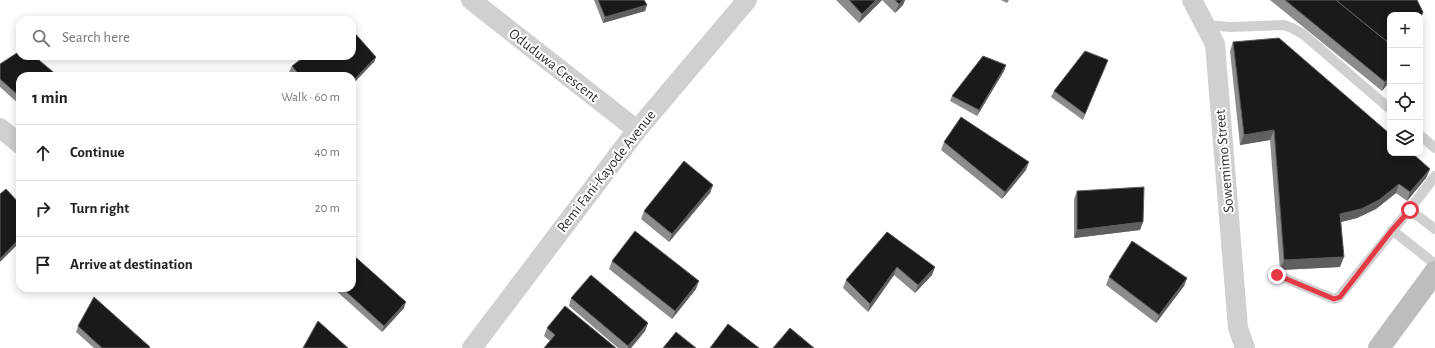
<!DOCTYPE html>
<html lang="en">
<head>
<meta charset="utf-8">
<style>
	:root { --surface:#fff; --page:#f6f6f6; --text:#222; --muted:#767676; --line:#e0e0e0 }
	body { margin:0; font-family:"Alegreya Sans",sans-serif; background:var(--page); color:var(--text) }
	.controls { position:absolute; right:12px; top:12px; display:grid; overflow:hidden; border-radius:8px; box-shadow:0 2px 10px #0003 }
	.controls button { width:36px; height:36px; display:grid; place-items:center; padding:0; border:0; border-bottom:1px solid var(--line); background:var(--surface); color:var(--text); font:20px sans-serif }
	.stop { position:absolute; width:12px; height:12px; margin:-9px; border:3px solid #e63946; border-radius:50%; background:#fff }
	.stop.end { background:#e63946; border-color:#fff; box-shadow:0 1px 4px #0008 }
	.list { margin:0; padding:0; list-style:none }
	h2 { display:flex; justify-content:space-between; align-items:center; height:52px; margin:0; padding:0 16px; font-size:17px }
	h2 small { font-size:13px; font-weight:400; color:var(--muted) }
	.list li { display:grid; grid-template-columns:26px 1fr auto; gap:12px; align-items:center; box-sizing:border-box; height:56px; padding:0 16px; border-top:1px solid var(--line) }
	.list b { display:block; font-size:15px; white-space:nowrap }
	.list em { font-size:13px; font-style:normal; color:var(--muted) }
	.icon { flex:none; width:22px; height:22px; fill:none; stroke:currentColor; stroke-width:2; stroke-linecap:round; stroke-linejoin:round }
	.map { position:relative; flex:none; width:1435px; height:348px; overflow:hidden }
	.search { position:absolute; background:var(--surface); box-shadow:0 2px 10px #0003; left:16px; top:16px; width:340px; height:44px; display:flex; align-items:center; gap:10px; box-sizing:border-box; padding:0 14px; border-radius:12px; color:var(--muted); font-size:15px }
	.panel { position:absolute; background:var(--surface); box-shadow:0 2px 10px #0003; left:16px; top:72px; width:340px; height:220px; border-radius:12px }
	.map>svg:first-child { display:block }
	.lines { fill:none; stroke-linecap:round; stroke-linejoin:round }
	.lane { stroke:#d0d0d0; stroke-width:10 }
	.street { stroke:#d0d0d0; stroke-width:20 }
	.secondary { stroke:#bdbdbd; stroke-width:22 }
	.wall { fill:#8c8c8c }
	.shaded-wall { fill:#5f5f5f }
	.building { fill:#1a1a1a; stroke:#5f5f5f }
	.route { stroke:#e63946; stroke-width:5 }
	.labels { text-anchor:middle; stroke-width:4; stroke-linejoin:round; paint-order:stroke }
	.street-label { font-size:15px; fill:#333; stroke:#fff }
</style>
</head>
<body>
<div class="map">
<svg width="1435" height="348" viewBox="0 0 1435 348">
	<rect width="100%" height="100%" fill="#fff"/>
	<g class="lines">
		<g class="lane">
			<path d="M 1206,25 L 1230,27 L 1284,25 L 1292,28 L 1303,34 L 1390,109"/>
			<path d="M 1420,135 L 1435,148"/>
			<path d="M 1410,210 L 1435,229"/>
			<path d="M 1392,230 L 1435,264"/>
			<path d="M 1277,275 L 1334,299 L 1339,297 C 1371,257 1405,217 1435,176"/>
		</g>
		<g class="street">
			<path d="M 471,0 L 637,130"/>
			<path d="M 1192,0 L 1215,44 L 1238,328 L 1245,348"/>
			<path d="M 0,128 L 20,144"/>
			<path d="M 472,348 L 637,130 L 747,0"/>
		</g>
		<path class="secondary" d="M 1379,348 L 1435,272"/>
	</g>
	<g class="wall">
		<path d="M 594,0 L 644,0 L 647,5 L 645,11 L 603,23 Z"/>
		<path d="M 836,0 L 882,0 L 859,23 Z"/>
		<path d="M 882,0 L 905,0 L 903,5 L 895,13 Z"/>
		<path d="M 1001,0 L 1009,0 L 1007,3 Z"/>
		<path d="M 1270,0 L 1417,0 L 1390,81 L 1382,91 Z"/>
		<path d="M 1233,42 L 1430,169 L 1426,178 L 1407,201 L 1396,193 L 1376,209 L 1357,218 L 1341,222 L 1340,267 L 1280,270 L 1270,140 L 1240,145 L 1230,51 Z"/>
		<path d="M 376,57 L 374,62 L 352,76 L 293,76 L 289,72 L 292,66 Z"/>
		<path d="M 1108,60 L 1083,120 L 1051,97 L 1054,91 Z"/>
		<path d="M 0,64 L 20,76 L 20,105 L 0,87 Z"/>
		<path d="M 1006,65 L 1004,71 L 977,116 L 950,101 L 952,96 Z"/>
		<path d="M 944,142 L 1026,170 L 1002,199 L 941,150 Z"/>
		<path d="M 713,185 L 710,193 L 669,242 L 641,219 L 644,211 Z"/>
		<path d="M 1077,191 L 1143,222 L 1140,230 L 1074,238 L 1074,199 Z"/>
		<path d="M 887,232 L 935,267 L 932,275 L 915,293 L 894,275 L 868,312 L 843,288 L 846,280 Z"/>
		<path d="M 612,261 L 696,289 L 672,319 L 609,269 Z"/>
		<path d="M 1109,277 L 1187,278 L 1184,286 L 1156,323 L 1106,285 Z"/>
		<path d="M 333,288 L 352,288 L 404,308 L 382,332 Z"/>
		<path d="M 571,298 L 648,323 L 645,331 L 631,348 L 618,348 L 569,306 Z"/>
		<path d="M 78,326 L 150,347 L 150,348 L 94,348 L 76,332 Z"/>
		<path d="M 547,328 L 616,348 L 550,341 L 544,336 Z"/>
	</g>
	<g class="shaded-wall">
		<path d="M 876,0 L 882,0 L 859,23 L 862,14 Z"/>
		<path d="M 903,0 L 905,0 L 903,5 L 895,13 L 899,4 Z"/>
		<path d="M 647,5 L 645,11 L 603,23 L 605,17 Z"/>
		<path d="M 376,57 L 374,62 L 352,85 L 352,82 Z"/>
		<path d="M 1006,65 L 1004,71 L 977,116 L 979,110 Z"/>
		<path d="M 1390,76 L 1390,81 L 1382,91 L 1385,82 Z"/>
		<path d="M 1274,130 L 1270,140 L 1240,145 L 1244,135 Z"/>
		<path d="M 1029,162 L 1026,170 L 1002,199 L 1005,192 Z"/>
		<path d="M 1430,169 L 1426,178 L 1407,201 L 1410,192 Z"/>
		<path d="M 1399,184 L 1396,193 L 1376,209 L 1357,218 L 1337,223 L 1340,214 Z"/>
		<path d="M 713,185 L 710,193 L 669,242 L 672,234 Z"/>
		<path d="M 1143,222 L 1140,230 L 1074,238 L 1077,230 Z"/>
		<path d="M 20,238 L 20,242 L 0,262 L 0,259 Z"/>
		<path d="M 1344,257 L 1340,267 L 1280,270 L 1284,260 Z"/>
		<path d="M 897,267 L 894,275 L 868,312 L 870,304 Z"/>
		<path d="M 935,267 L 932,275 L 915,293 L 918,285 Z"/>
		<path d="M 1187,278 L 1184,286 L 1156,323 L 1159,315 Z"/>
		<path d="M 699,281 L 696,289 L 672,319 L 675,311 Z"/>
		<path d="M 406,302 L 404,308 L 382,332 L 384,326 Z"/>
		<path d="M 648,323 L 645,331 L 631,348 L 628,348 L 628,346 Z"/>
	</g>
	<g class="building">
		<path d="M 598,0 L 644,0 L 647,5 L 605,17 Z"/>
		<path d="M 849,0 L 876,0 L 862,14 Z"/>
		<path d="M 895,0 L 903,0 L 899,4 Z"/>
		<path d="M 1285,0 L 1336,0 L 1390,44 L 1390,76 L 1385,82 Z"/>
		<path d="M 1336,0 L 1417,0 L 1423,12 L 1420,19 L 1420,15 L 1390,15 L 1390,44 Z"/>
		<path d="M 352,30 L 376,57 L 352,82 L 352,76 L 300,76 L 292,66 L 305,56 L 352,56 Z"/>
		<path d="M 1279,38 L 1390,134 L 1390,153 L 1412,153 L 1430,169 L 1410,192 L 1399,184 L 1379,200 L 1361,209 L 1340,214 L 1344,257 L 1284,260 L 1274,130 L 1244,135 L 1233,42 Z"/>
		<path d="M 20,51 L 20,56 L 34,56 L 58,76 L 20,76 L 20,97 L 0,79 L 0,64 Z"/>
		<path d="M 1085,51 L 1108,60 L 1085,114 L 1054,91 Z"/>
		<path d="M 983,56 L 1006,65 L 979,110 L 952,96 Z"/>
		<path d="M 961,117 L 1029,162 L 1005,192 L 944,142 Z"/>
		<path d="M 684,161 L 713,185 L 672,234 L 644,211 Z"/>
		<path d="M 1144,187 L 1143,222 L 1077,230 L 1077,191 Z"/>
		<path d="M 6,189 L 20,204 L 20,238 L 0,259 L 0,194 Z"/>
		<path d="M 635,231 L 699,281 L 675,311 L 612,261 Z"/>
		<path d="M 887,232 L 935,267 L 918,285 L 897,267 L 870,304 L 846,280 Z"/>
		<path d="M 1132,241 L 1187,278 L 1159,315 L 1109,277 Z"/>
		<path d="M 352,254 L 406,302 L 384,326 L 342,288 L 352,288 Z"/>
		<path d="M 591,275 L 648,323 L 628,346 L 571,298 Z"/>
		<path d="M 94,297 L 150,347 L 149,348 L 102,348 L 78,326 Z"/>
		<path d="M 565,306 L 616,348 L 544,348 L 555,335 L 547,328 Z"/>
		<path d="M 318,321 L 348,348 L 303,348 Z"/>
		<path d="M 728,324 L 759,348 L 710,348 Z"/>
		<path d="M 790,328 L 814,348 L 773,348 Z"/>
		<path d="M 676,332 L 696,348 L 663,348 Z"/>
	</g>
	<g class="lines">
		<path class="route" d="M 1277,275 L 1334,299 L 1340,297 L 1392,230 L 1410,210"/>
	</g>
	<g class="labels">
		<g class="street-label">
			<text transform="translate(554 65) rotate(38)" y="5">Oduduwa Crescent</text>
			<text transform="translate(1224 161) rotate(-95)" y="5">Sowemimo Street</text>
			<text transform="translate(606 171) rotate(-52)" y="5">Remi Fani-Kayode Avenue</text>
		</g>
	</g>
</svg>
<div class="controls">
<button>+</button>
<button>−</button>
<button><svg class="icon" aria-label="locate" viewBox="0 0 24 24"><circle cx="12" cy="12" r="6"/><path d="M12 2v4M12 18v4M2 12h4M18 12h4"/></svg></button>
<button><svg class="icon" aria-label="layers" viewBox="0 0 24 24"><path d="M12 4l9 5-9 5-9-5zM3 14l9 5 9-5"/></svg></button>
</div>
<div class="stop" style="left:1410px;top:210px"></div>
<div class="stop end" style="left:1277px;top:275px"></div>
<div class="search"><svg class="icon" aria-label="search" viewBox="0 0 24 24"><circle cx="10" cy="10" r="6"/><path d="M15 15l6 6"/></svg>Search here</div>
<section class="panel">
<h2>1 min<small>Walk · 60 m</small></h2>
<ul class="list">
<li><svg class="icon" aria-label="ahead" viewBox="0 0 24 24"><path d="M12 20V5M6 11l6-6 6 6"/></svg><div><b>Continue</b></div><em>40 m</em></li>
<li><svg class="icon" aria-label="right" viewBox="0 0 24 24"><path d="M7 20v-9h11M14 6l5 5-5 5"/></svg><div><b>Turn right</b></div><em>20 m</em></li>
<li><svg class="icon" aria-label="arrive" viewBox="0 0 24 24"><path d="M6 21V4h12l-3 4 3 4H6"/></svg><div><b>Arrive at destination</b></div></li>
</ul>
</section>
</div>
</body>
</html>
